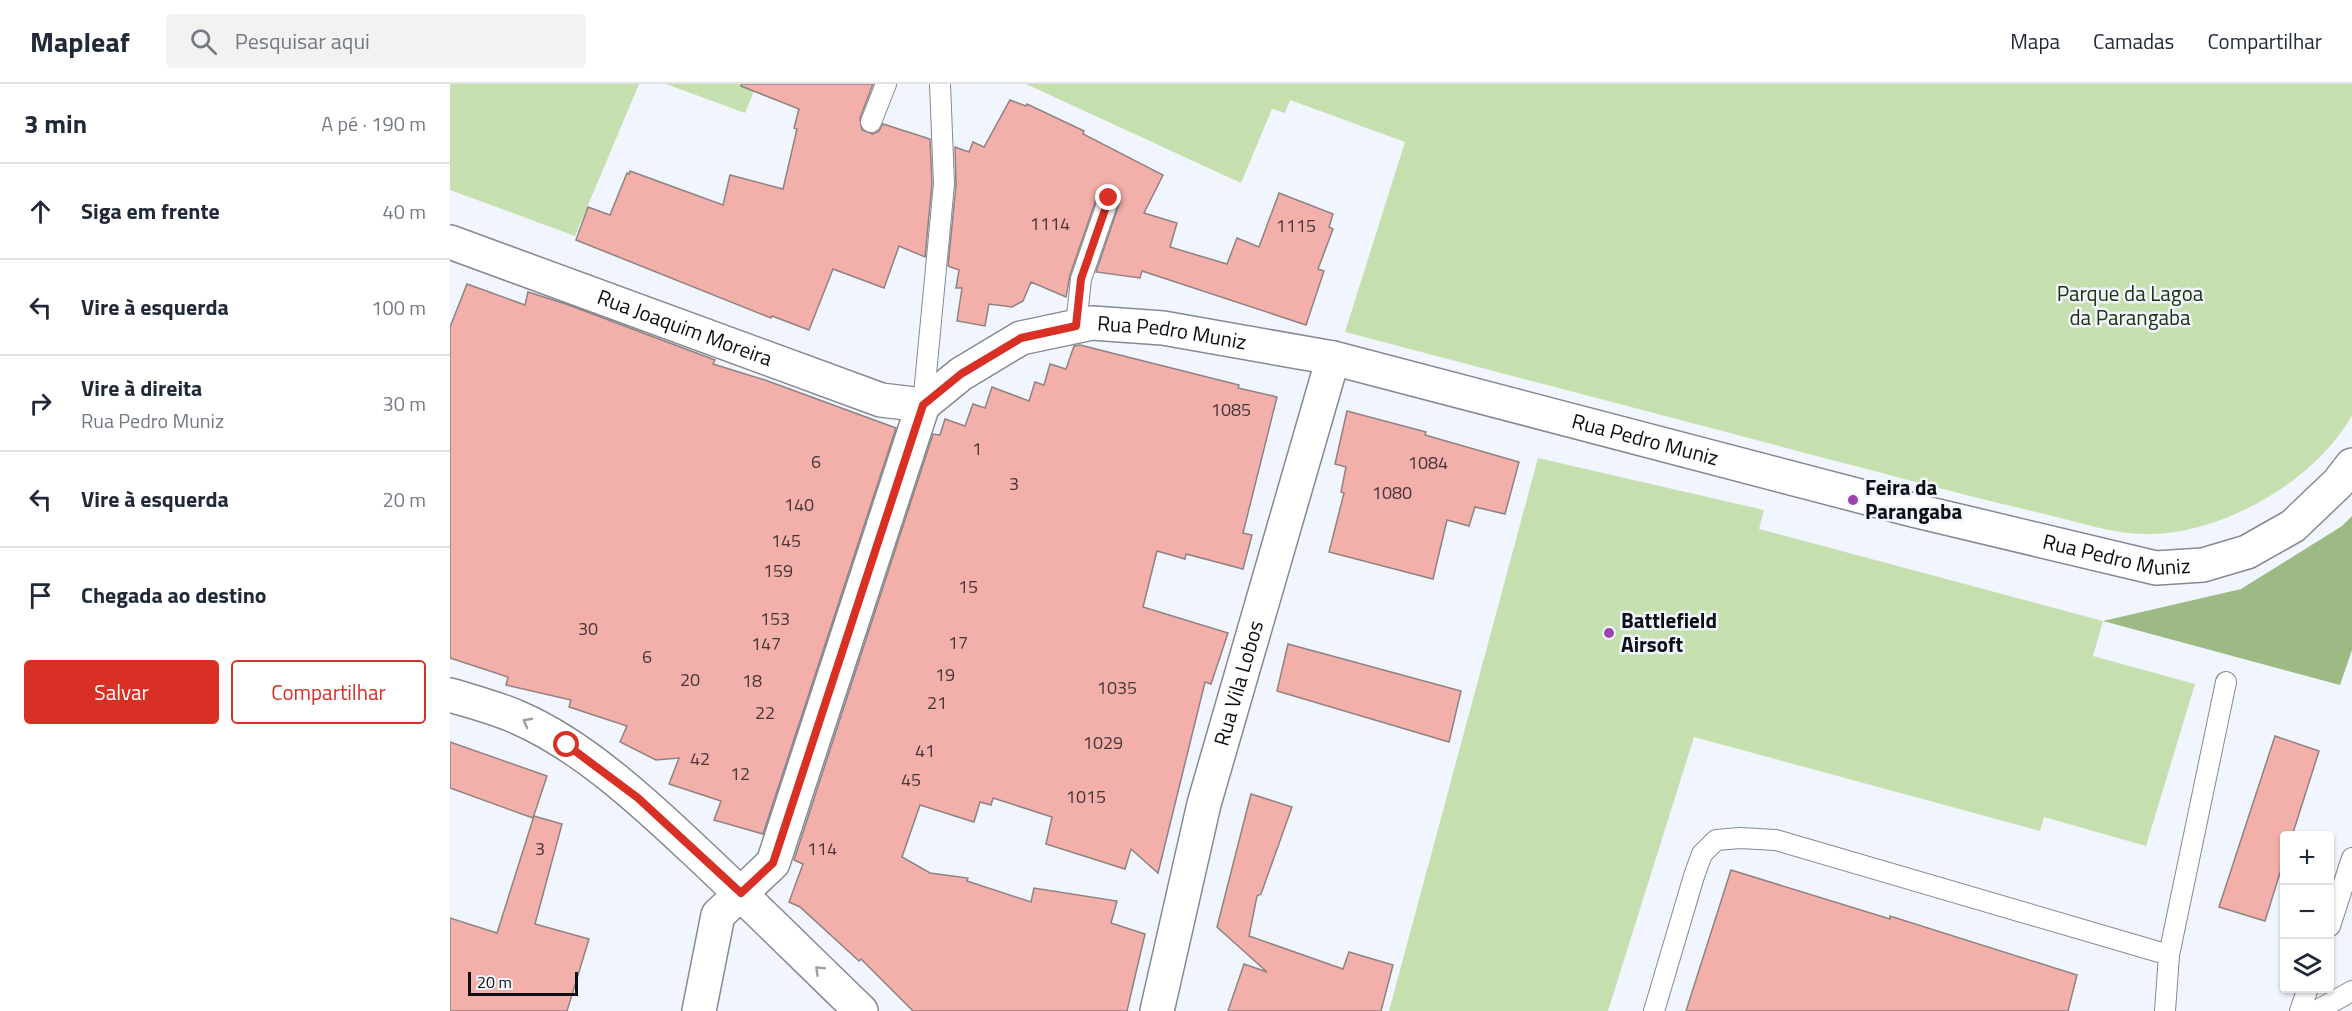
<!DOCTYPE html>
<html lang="pt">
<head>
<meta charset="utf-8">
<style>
	:root { --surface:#fff; --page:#f2f2f3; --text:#1f2937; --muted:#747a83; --line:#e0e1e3; --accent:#d93025 }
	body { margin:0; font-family:"Titillium Web",sans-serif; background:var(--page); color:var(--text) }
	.controls { position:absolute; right:18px; bottom:18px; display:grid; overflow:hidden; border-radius:6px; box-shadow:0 2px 4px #0004 }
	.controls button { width:54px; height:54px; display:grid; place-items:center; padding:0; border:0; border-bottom:2px solid var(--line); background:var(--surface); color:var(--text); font:30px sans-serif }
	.scale { position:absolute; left:18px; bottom:15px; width:110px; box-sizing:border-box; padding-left:6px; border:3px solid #0d0f12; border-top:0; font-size:16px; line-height:21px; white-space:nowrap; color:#0d0f12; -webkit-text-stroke:4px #f1f5fe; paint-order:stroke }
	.stop { position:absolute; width:18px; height:18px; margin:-14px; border:4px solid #d93025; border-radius:50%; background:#fff }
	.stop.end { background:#d93025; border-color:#fff; box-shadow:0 2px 6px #0008 }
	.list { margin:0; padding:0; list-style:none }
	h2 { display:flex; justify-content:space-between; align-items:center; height:78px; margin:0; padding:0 24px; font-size:26px }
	h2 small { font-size:20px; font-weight:400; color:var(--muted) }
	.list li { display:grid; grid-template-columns:39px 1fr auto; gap:18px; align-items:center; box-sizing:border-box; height:96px; padding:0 24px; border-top:2px solid var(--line) }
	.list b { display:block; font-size:22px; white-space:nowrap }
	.list p { margin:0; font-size:20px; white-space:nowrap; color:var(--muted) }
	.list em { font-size:20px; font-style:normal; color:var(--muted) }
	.actions { display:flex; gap:12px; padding:18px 24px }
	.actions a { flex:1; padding:14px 0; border:2px solid var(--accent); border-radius:6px; text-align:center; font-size:21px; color:var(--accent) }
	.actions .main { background:var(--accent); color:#fff }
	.icon { flex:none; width:33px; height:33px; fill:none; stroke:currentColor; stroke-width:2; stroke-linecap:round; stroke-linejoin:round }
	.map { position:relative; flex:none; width:1902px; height:927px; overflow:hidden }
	header { display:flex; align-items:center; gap:36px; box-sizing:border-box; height:84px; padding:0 30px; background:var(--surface); border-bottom:2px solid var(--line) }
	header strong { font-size:28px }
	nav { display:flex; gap:33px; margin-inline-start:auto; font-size:21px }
	.search { width:420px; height:54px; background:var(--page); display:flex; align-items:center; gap:15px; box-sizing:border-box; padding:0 21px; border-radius:6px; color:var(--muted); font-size:22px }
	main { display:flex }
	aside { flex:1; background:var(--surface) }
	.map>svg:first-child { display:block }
	.green { fill:#c6dfaf }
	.forest { fill:#9eba84 }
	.building { fill:#f3afaa; stroke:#8f8281; stroke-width:1.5 }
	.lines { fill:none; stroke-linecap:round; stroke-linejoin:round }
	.service-casing { stroke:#858993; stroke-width:22 }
	.minor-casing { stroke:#858993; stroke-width:36 }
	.primary-casing { stroke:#858993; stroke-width:36 }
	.service { stroke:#fff; stroke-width:20 }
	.minor { stroke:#fff; stroke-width:33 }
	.primary { stroke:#fff; stroke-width:33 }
	.oneway { stroke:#9e9fa0 }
	.route { stroke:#d93025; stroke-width:8 }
	.poi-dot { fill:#9e43ad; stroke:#f1f5fe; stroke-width:2 }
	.labels { text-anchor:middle; stroke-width:5; stroke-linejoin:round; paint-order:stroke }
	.number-label { font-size:18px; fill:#463738 }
	.park-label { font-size:21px; fill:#21330b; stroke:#f1f5fe }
	.street-label { font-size:21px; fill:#0d0f12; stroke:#f1f5fe }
	.poi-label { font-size:21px; font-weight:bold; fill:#0d0f12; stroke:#f1f5fe; text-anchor:start }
</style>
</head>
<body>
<header>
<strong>Mapleaf</strong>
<div class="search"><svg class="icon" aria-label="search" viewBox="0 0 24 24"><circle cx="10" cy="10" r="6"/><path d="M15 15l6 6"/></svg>Pesquisar aqui</div>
<nav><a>Mapa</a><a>Camadas</a><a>Compartilhar</a></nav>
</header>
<main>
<aside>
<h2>3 min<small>A pé · 190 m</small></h2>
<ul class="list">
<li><svg class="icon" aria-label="ahead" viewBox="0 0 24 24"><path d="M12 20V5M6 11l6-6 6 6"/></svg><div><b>Siga em frente</b></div><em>40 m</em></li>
<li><svg class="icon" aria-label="left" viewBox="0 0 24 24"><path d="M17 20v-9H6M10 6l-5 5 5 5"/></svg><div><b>Vire à esquerda</b></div><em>100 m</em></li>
<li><svg class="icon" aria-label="right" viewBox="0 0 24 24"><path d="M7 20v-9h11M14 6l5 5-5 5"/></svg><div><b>Vire à direita</b><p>Rua Pedro Muniz</p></div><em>30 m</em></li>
<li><svg class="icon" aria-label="left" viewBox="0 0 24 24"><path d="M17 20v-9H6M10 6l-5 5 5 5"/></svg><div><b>Vire à esquerda</b></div><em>20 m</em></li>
<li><svg class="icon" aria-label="arrive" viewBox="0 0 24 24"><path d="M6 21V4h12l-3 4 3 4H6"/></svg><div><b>Chegada ao destino</b></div></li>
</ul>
<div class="actions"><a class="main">Salvar</a><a>Compartilhar</a></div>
</aside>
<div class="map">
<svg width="1902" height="927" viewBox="0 0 1902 927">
	<rect width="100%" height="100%" fill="#f1f5fe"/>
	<g class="green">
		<path d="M 0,0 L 189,0 L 125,152 L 0,106 Z"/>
		<path d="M 216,0 L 307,0 L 295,29 Z"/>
		<path d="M 576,0 L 1902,0 L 1902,331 C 1867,396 1770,452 1696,450 C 1662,450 1628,438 1595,430 C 1539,417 1483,403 1428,388 C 1250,341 1073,295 895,248 L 955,58 L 840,16 L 835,29 L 822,25 L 791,99 Z"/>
		<path d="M 1088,374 L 1314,426 L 1309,445 L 1653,537 L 1643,572 L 1745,600 L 1696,762 L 1594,733 L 1590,747 L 1244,653 L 1158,927 L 939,927 Z"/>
	</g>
	<path class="forest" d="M 1902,432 L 1902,566 L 1890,601 L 1653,537 L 1791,505 L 1892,442 Z"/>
	<g class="building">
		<path d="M 292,0 L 423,0 L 410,34 L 412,46 L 423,50 L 429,47 L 433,40 L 480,55 L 482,100 L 475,173 L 449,162 L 434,204 L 383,185 L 359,246 L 322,232 L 321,234 L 126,156 L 138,123 L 160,131 L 177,89 L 179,90 L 180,87 L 273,121 L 280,91 L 333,105 L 347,45 L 344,44 L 349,25 L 291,2 Z"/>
		<path d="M 560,16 L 576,22 L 577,20 L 634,47 L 633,50 L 713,91 L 694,129 L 727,139 L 720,163 L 777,180 L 787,154 L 809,163 L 829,109 L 883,130 L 879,143 L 883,145 L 868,185 L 874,187 L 856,241 L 692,187 L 690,194 L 646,188 L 670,117 L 668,106 L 657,102 L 652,105 L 648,110 L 620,191 L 616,213 L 581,198 L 573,217 L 562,223 L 539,220 L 535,242 L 507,237 L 512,204 L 506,204 L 509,186 L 498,182 L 506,101 L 505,63 L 519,68 L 523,58 L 534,63 Z"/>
		<path d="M 17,200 L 75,221 L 78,208 L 116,220 L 265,276 L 263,280 L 315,296 L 446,344 L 313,750 L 264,736 L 271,717 L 219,700 L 229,674 L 206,676 L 170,658 L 177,642 L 119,623 L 121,616 L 56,601 L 58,593 L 0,574 L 0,243 Z"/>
		<path d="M 630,261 L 789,301 L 788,304 L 827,313 L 793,449 L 802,451 L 793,485 L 736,470 L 735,475 L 707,467 L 693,523 L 778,549 L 761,600 L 755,598 L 708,789 L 681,765 L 675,785 L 596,760 L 602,733 L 543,714 L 541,721 L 530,718 L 524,738 L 470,721 L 452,773 L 480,789 L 518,794 L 517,797 L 581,818 L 584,804 L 667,817 L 661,839 L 695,850 L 677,927 L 463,927 L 411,875 L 409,877 L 350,823 L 339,818 L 353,780 L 344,776 L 483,350 L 490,351 L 495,335 L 515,342 L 523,320 L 535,324 L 542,303 L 579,317 L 585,298 L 594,301 L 600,280 L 616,285 L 624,262 Z"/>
		<path d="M 897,327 L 976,348 L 975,351 L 1069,378 L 1055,430 L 1025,423 L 1019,442 L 997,436 L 983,495 L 879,468 L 894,409 L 891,408 L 896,383 L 885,380 Z"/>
		<path d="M 838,560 L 1011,607 L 999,658 L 827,607 Z"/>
		<path d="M 1825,652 L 1869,667 L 1842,752 L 1834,752 L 1834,776 L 1815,837 L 1769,823 Z"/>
		<path d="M 0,658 L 97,692 L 83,734 L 0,704 Z"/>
		<path d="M 801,710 L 842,723 L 811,810 L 807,812 L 799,852 L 893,885 L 899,868 L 943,881 L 931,927 L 778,927 L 794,880 L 817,888 L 767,843 Z"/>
		<path d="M 84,732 L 112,740 L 85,840 L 139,855 L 117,927 L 0,927 L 0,834 L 47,849 Z"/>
		<path d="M 1281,786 L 1440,835 L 1440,832 L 1627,891 L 1618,927 L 1236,927 Z"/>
	</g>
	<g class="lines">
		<g class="service-casing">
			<g id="service">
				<path d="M 421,38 L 436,0"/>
				<path d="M 626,242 L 631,195 L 659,114"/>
				<path d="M 473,321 L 494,100 L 490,0"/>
				<path d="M 1880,842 L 1902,774"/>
				<path d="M 1719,871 L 1776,598"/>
				<path d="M 1204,927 L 1244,792 L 1252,770 L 1266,756 L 1290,754 L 1326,756 L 1719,871 L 1715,927"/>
				<path d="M 1850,927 L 1858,904"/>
				<path d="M 1866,927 L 1902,907"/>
			</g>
		</g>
		<g class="minor-casing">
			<g id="minor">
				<path id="s1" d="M 0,158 L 431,316 L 473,321"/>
				<path id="s2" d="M 473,321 L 511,290 L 571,254 L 642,239 L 713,244 L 883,274 L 1467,427 L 1706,484 L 1753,481 L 1797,468 L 1843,442 L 1888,399 L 1902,381"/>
				<path d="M 249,927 L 268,831 L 323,779 L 473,321"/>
				<path id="s3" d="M 707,927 L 754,720 L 883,274"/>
			</g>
		</g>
		<g class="primary-casing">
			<path id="primary" d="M 0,611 C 23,618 47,624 69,634 C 131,661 191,716 240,762 C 298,816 354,872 411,927"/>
		</g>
		<use href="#service" class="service"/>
		<use href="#minor" class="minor"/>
		<use href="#primary" class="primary"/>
	</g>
	<defs><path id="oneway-chevron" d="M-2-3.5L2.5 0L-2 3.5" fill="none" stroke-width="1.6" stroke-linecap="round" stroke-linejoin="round" transform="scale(1.5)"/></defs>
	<g class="oneway">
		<use href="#oneway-chevron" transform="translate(77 638) rotate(-152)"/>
		<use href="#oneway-chevron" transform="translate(369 886) rotate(-136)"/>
	</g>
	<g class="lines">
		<path class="route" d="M 117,661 L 188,714 L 291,809 L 323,779 L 473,321 L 511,290 L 571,254 L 626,242 L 631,195 L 659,114"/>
	</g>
	<g class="poi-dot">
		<circle cx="1403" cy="416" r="6"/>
		<circle cx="1159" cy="549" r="6"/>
	</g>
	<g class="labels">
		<g class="number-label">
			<text x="600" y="146">1114</text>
			<text x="846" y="148">1115</text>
			<text x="781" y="332">1085</text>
			<text x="527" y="371">1</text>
			<text x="366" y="384">6</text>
			<text x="978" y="385">1084</text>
			<text x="564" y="406">3</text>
			<text x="942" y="415">1080</text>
			<text x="349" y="427">140</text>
			<text x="336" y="463">145</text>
			<text x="328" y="493">159</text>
			<text x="518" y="509">15</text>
			<text x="325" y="541">153</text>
			<text x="138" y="551">30</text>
			<text x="508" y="565">17</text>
			<text x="316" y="566">147</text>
			<text x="197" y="579">6</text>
			<text x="495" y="597">19</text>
			<text x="240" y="602">20</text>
			<text x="302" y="603">18</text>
			<text x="667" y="610">1035</text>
			<text x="487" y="625">21</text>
			<text x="315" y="635">22</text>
			<text x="653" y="665">1029</text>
			<text x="475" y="673">41</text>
			<text x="250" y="681">42</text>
			<text x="290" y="696">12</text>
			<text x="461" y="702">45</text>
			<text x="636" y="719">1015</text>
			<text x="90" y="771">3</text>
			<text x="372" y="771">114</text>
		</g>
		<g class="park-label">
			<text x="1680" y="217">Parque da Lagoa<tspan x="1680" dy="24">da Parangaba</tspan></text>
		</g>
		<g class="street-label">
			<text dy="7" stroke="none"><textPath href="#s1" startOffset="250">Rua Joaquim Moreira</textPath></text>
			<text dy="7" stroke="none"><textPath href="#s2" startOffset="272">Rua Pedro Muniz</textPath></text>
			<text dy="7" stroke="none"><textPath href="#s2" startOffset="758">Rua Pedro Muniz</textPath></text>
			<text dy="7" stroke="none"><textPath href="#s2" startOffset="1244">Rua Pedro Muniz</textPath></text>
			<text dy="7" stroke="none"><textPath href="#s3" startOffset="338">Rua Vila Lobos</textPath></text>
		</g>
		<g class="poi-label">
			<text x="1415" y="411">Feira da<tspan x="1415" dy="24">Parangaba</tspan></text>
			<text x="1171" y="544">Battlefield<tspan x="1171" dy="24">Airsoft</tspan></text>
		</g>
	</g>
</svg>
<div class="controls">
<button>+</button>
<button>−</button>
<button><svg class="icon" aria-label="layers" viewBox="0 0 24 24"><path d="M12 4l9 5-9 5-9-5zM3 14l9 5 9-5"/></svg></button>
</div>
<div class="scale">20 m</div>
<div class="stop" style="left:117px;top:661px"></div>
<div class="stop end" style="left:659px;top:114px"></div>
</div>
</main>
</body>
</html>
